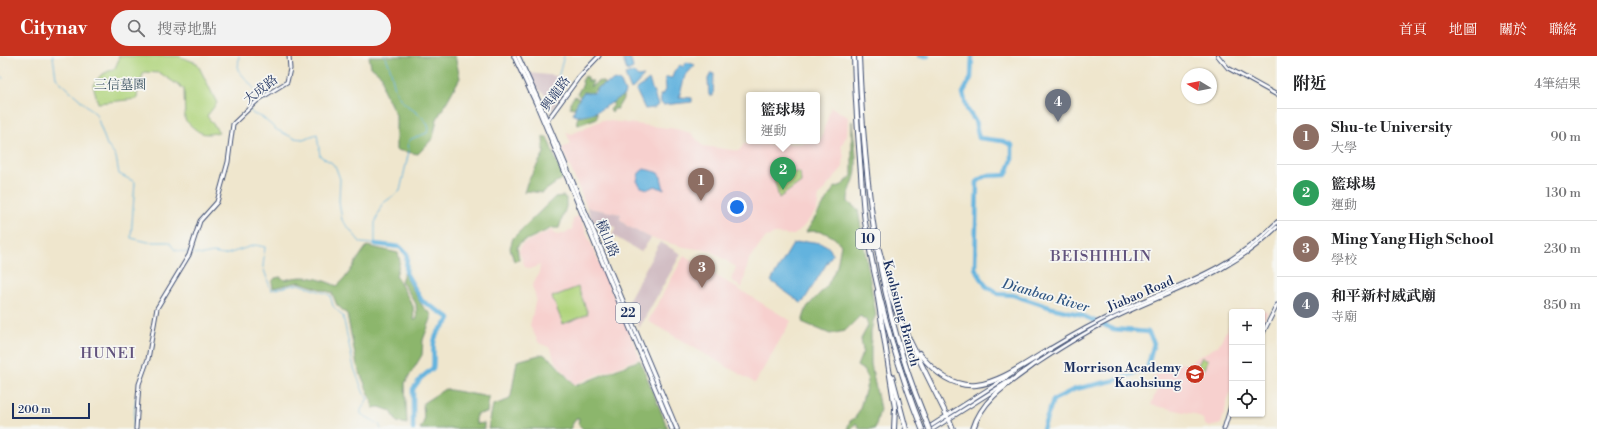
<!DOCTYPE html>
<html lang="zh-TW">
<head>
<meta charset="utf-8">
<style>
	:root { --surface:#fff; --page:#f2f2f2; --text:#202124; --muted:#757577; --line:#e0e0e0; --accent:#c8321e }
	body { margin:0; font-family:"Libre Bodoni","Noto Serif TC",serif; background:var(--page); color:var(--text) }
	.controls { position:absolute; right:12px; bottom:12px; display:grid; overflow:hidden; border-radius:4px; box-shadow:0 1px 3px #0004 }
	.controls button { width:36px; height:36px; display:grid; place-items:center; padding:0; border:0; border-bottom:1px solid var(--line); background:var(--surface); color:var(--text); font:20px sans-serif }
	.compass { position:absolute; left:1181px; top:12px; width:36px; height:36px; border-radius:50%; background:var(--surface); box-shadow:0 1px 3px #0004; rotate:280deg }
	.scale { position:absolute; left:12px; bottom:10px; width:78px; box-sizing:border-box; padding-left:4px; border:2px solid #1b2f5e; border-top:0; font-size:11px; line-height:14px; white-space:nowrap; color:#1b2f5e; -webkit-text-stroke:3px #f6f6f2; paint-order:stroke }
	.you { position:absolute; left:737px; top:151px; width:14px; height:14px; margin:-10px; border:3px solid #fff; border-radius:50%; background:#1a73e8; box-shadow:0 0 0 6px #1a73e833 }
	.badge { display:grid; place-items:center; width:26px; height:26px; border-radius:50%; background:var(--accent); color:#fff; font-size:13px; font-weight:700 }
	.pin { position:absolute; translate:-50% -33px; filter:drop-shadow(0 1px 2px #0008) }
	.pin::after { content:''; position:absolute; top:21px; width:14px; height:12px; background:inherit; clip-path:polygon(0 0,100% 0,50% 100%) }
	.popup { position:absolute; left:746px; top:36px; width:74px; height:52px; box-sizing:border-box; display:grid; place-content:center; border-radius:4px; background:var(--surface); filter:drop-shadow(0 1px 3px #0005); font-size:13px; white-space:nowrap; color:var(--muted) }
	.popup b { font-size:15px; color:var(--text) }
	.popup::after { content:''; position:absolute; left:50%; top:100%; margin-left:-8px; border:8px solid transparent; border-top-color:var(--surface) }
	.list { margin:0; padding:0; list-style:none }
	h2 { display:flex; justify-content:space-between; align-items:center; height:52px; margin:0; padding:0 16px; font-size:17px }
	h2 small { font-size:13px; font-weight:400; color:var(--muted) }
	.list li { display:grid; grid-template-columns:26px 1fr auto; gap:12px; align-items:center; box-sizing:border-box; height:56px; padding:0 16px; border-top:1px solid var(--line) }
	.list b { display:block; font-size:15px; white-space:nowrap }
	.list p { margin:0; font-size:13px; white-space:nowrap; color:var(--muted) }
	.list em { font-size:13px; font-style:normal; color:var(--muted) }
	.icon { flex:none; width:22px; height:22px; fill:none; stroke:currentColor; stroke-width:2; stroke-linecap:round; stroke-linejoin:round }
	.map { position:relative; flex:none; width:1277px; height:373px; overflow:hidden }
	header { display:flex; align-items:center; gap:24px; box-sizing:border-box; height:56px; padding:0 20px; background:var(--accent); color:#fff }
	header strong { font-size:19px }
	nav { display:flex; gap:22px; margin-inline-start:auto; font-size:14px }
	.search { width:280px; height:36px; background:var(--page); display:flex; align-items:center; gap:10px; box-sizing:border-box; padding:0 14px; border-radius:22px; color:var(--muted); font-size:15px }
	main { display:flex }
	aside { flex:1; background:var(--surface) }
	.map>svg:first-child { display:block }
	.built { fill:#f7d0ce }
	.industrial { fill:#d2bec4 }
	.green { fill:#b0d47d; stroke:#66826e }
	.forest { fill:#8cb66c; stroke:#547265 }
	.water { fill:#64b3de; stroke:#40719e }
	.lines { fill:none; stroke-linecap:round; stroke-linejoin:round }
	.stream { stroke:#64b3de; stroke-width:1 }
	.river { stroke:#64b3de; stroke-width:4.5 }
	.secondary-casing { stroke:#3b4a6f; stroke-width:5 }
	.primary-casing { stroke:#3b4a6f; stroke-width:5.5 }
	.highway-casing { stroke:#3b4a6f; stroke-width:6 }
	.secondary { stroke:#fff; stroke-width:3 }
	.primary { stroke:#fff; stroke-width:3.5 }
	.highway { stroke:#fff; stroke-width:4 }
	.highway-bridge-casing { stroke:#3b4a6f; stroke-width:6; stroke-linecap:butt }
	.highway-bridge { stroke:#fff; stroke-width:4 }
	.labels { text-anchor:middle; stroke-width:3.5; stroke-linejoin:round; paint-order:stroke }
	.shield { fill:#f6f6f2; stroke:#5d6b8a; stroke-width:1 }
	.shield-label { font-size:12px; font-weight:bold; fill:#1b2f5e }
	.park-label { font-size:13px; fill:#405866; stroke:#f6f6f2 }
	.street-label { font-size:13px; fill:#1b2f5e; stroke:#f6f6f2 }
	.poi-label { font-size:13px; font-weight:bold; fill:#1b2f5e; stroke:#f6f6f2; text-anchor:end }
	.water-label { font-size:14px; font-style:italic; fill:#315784; stroke:#f6f6f2 }
	.quarter-label { font-size:15px; letter-spacing:1px; fill:#62537d; stroke:#f6f6f2 }
</style>
</head>
<body>
<header>
<strong>Citynav</strong>
<div class="search"><svg class="icon" aria-label="search" viewBox="0 0 24 24"><circle cx="10" cy="10" r="6"/><path d="M15 15l6 6"/></svg>搜尋地點</div>
<nav><a>首頁</a><a>地圖</a><a>關於</a><a>聯絡</a></nav>
</header>
<main>
<div class="map">
<svg width="1277" height="373" viewBox="0 0 1277 373">
	<rect width="100%" height="100%" fill="#f6f6f2"/>
	<filter id="ink" filterUnits="userSpaceOnUse"><feTurbulence type="fractalNoise" baseFrequency=".025" numOctaves="2"/><feDisplacementMap in="SourceGraphic" scale="8" xChannelSelector="R" yChannelSelector="G"/><feConvolveMatrix kernelMatrix="1 2 1 2 8 2 1 2 1" color-interpolation-filters="sRGB"/></filter>
	<filter id="wash" filterUnits="userSpaceOnUse"><feTurbulence type="fractalNoise" baseFrequency=".012" numOctaves="4" result="noise"/><feDisplacementMap in="SourceGraphic" scale="16" xChannelSelector="R" yChannelSelector="G"/><feGaussianBlur stdDeviation="0.9" result="paint"/><feColorMatrix in="noise" values="0 0 0 0 0 0 0 0 0 0 0 0 0 0 0 0 0 1.4 0 .05"/><feComposite in="paint" operator="in"/></filter>
	<g filter="url(#wash)">
		<rect width="100%" height="100%" fill="#efe6cd"/>
		<g class="built">
			<path d="M 831,51 L 848,61 L 847,79 L 841,90 L 844,100 L 843,111 L 819,140 L 817,154 L 803,171 L 794,179 L 775,178 L 766,181 L 759,190 L 749,203 L 742,232 L 731,224 L 736,211 L 711,195 L 684,191 L 651,182 L 627,170 L 620,163 L 621,158 L 589,152 L 586,149 L 562,92 L 571,88 L 566,76 L 572,78 L 602,64 L 676,73 L 691,77 L 703,90 L 739,95 L 744,88 L 775,89 L 820,86 Z"/>
			<path d="M 579,159 L 640,302 L 574,328 L 554,303 L 551,292 L 539,287 L 530,270 L 536,242 L 532,230 L 539,216 L 540,209 L 530,213 L 525,211 L 519,195 L 522,188 L 552,174 L 554,178 L 559,179 L 572,174 L 573,163 Z"/>
			<path d="M 684,200 L 791,265 L 755,327 L 648,265 Z"/>
			<path d="M 1252,251 L 1268,256 L 1262,267 L 1262,256 L 1244,256 Z"/>
			<path d="M 1232,264 L 1232,330 L 1221,368 L 1209,371 L 1204,368 L 1203,363 L 1194,358 L 1151,349 L 1157,333 L 1152,321 L 1164,315 L 1168,315 L 1181,307 L 1191,309 L 1193,304 L 1218,290 Z"/>
		</g>
		<g class="industrial">
			<path d="M 529,17 L 558,20 L 560,32 L 564,35 L 551,56 L 548,49 L 549,42 L 535,30 Z"/>
			<path d="M 586,149 L 589,152 L 621,158 L 620,163 L 627,170 L 651,182 L 641,196 L 612,179 L 616,171 L 592,164 Z"/>
			<path d="M 660,186 L 681,198 L 639,272 L 628,245 Z"/>
		</g>
		<g class="green">
			<path d="M 118,0 L 178,0 L 197,7 L 217,47 L 207,60 L 219,76 C 201,81 198,76 185,64 L 184,33 L 160,17 L 144,16 L 138,33 L 137,43 L 98,47 L 93,29 L 101,19 L 115,12 L 119,3 Z"/>
			<path d="M 800,116 L 801,126 L 779,142 L 773,118 Z"/>
			<path d="M 578,231 L 588,258 L 563,268 L 552,241 Z"/>
			<path d="M 1202,301 L 1208,304 L 1203,314 L 1197,311 Z"/>
		</g>
		<g class="forest">
			<path d="M 369,0 L 455,0 L 460,22 L 437,63 L 433,82 L 418,98 L 396,94 L 396,59 L 383,33 L 382,20 L 371,11 Z"/>
			<path d="M 585,20 L 588,21 L 588,25 L 593,25 L 590,31 L 599,25 L 605,27 L 596,33 L 591,38 L 584,36 L 580,41 L 577,38 L 583,28 L 582,25 Z"/>
			<path d="M 623,37 L 623,43 L 617,53 L 614,53 L 612,57 L 610,54 L 614,49 L 611,46 Z"/>
			<path d="M 575,40 L 580,44 L 580,47 L 578,47 L 574,52 L 570,51 L 570,46 Z"/>
			<path d="M 597,56 L 597,62 L 578,69 L 576,67 L 578,61 Z"/>
			<path d="M 852,65 C 853,80 857,97 856,112 C 856,125 847,136 848,146 L 858,154 L 876,259 L 873,265 L 871,276 L 871,308 L 880,353 L 875,373 L 860,373 L 856,367 L 851,373 L 847,373 L 850,365 L 855,362 L 859,355 L 868,325 L 865,315 L 857,310 L 863,295 L 861,283 L 868,270 L 866,264 L 860,260 L 845,275 L 830,278 L 802,266 L 807,251 L 827,230 L 837,210 L 841,189 C 833,178 820,173 806,176 L 834,132 L 842,129 L 852,120 Z"/>
			<path d="M 543,81 L 547,81 L 563,122 L 542,137 L 527,135 L 524,137 L 527,127 L 544,97 Z"/>
			<path d="M 563,140 L 566,142 L 566,151 L 559,172 L 552,172 L 520,187 L 517,191 L 519,204 L 514,205 L 510,192 L 513,182 L 555,141 Z"/>
			<path d="M 367,190 L 398,197 L 400,205 L 396,220 L 413,250 L 414,264 L 417,263 L 416,248 L 401,225 L 404,217 L 423,251 L 431,258 L 431,263 L 423,284 L 422,299 L 405,327 L 407,368 L 397,366 L 391,355 L 379,351 L 373,352 L 371,343 L 357,309 L 347,258 L 337,249 L 332,237 L 299,226 L 273,232 L 272,226 L 275,222 L 280,221 L 285,224 C 305,218 318,222 337,230 C 348,222 357,202 367,190 Z"/>
			<path d="M 543,298 L 553,305 L 575,330 L 640,304 L 668,373 L 583,373 L 578,368 L 579,362 L 576,362 L 570,373 L 488,373 L 493,349 L 508,344 L 511,340 L 517,305 Z"/>
			<path d="M 445,333 L 489,341 L 487,357 L 476,358 L 476,368 L 484,367 L 484,373 L 420,373 L 424,365 L 423,347 Z"/>
		</g>
		<g class="water">
			<path d="M 622,0 L 630,0 L 633,12 L 627,15 Z"/>
			<path d="M 687,6 L 695,9 L 685,20 L 679,41 L 692,42 L 692,46 L 663,49 L 661,47 L 660,39 L 662,39 L 666,32 L 665,23 L 667,21 L 672,22 L 674,15 L 680,9 L 683,11 Z"/>
			<path d="M 633,16 L 638,21 L 644,20 L 631,34 L 625,19 Z"/>
			<path d="M 711,17 L 714,18 L 713,40 L 709,39 L 708,23 Z"/>
			<path d="M 615,24 L 621,26 L 625,36 L 624,39 C 612,46 588,65 573,59 C 573,55 580,40 583,37 L 594,37 L 599,31 Z"/>
			<path d="M 649,24 L 658,49 L 654,52 L 645,53 L 636,34 Z"/>
			<path d="M 644,113 L 657,116 L 661,121 L 664,134 L 655,130 L 648,133 L 641,131 L 637,125 L 639,117 Z"/>
			<path d="M 807,185 C 818,187 830,186 832,199 L 803,246 L 801,247 L 771,225 L 793,188 Z"/>
		</g>
		<g class="lines">
			<g class="stream">
				<path d="M 53,0 L 56,22 L 96,58 L 107,89 L 116,101 L 119,118 L 135,126 L 131,182 L 148,186 L 169,186 L 175,194 L 203,199 L 213,197 L 224,199 L 255,189 L 265,191 L 263,211 L 271,234 L 299,228 L 330,239 L 333,250 L 343,260 L 354,312 L 364,338 L 368,342 L 361,354 L 361,358 L 379,368 L 381,373"/>
				<path d="M 239,0 L 238,14 L 258,37 L 252,42 L 249,51"/>
				<path d="M 0,20 L 3,22"/>
				<path d="M 560,31 L 559,18 L 564,0"/>
				<path d="M 250,54 L 253,58 L 262,61 L 277,74 L 294,82 L 303,83 L 317,78 L 320,100 L 332,107 L 336,112 L 340,123 L 339,145 L 342,164 L 361,187 L 375,188 L 375,167 L 382,148 L 400,135 L 409,95 L 408,87 L 411,83 L 427,77 L 429,72 C 425,58 407,53 399,41 C 392,31 393,13 385,0"/>
				<path d="M 133,373 L 136,339"/>
			</g>
			<g class="river">
				<path d="M 919,0 L 928,0"/>
				<path d="M 972,0 L 971,22 L 963,37 L 967,53 L 975,65 L 979,82 L 1003,85 L 1012,89 L 1012,104 L 1006,119 L 985,120 L 977,126 L 975,212 L 986,230 L 999,238 L 1013,239 L 1052,252 L 1079,258 L 1113,273 L 1148,276 L 1154,287 L 1147,313 L 1116,324 L 1075,333 L 1053,344 L 1043,373"/>
				<path d="M 375,188 L 400,191 L 407,198 L 406,217 L 422,245 L 450,262 C 447,269 439,272 436,280 C 431,290 435,301 433,312 L 421,322 L 413,333 L 413,373"/>
			</g>
		</g>
	</g>
	<g filter="url(#ink)">
		<g class="lines">
			<g class="secondary-casing">
				<g id="secondary">
					<path d="M 1218,0 L 1228,12 L 1277,39"/>
					<path d="M 547,65 L 579,21 L 599,0"/>
					<path d="M 1262,279 L 1277,249"/>
					<path d="M 1048,294 C 1071,280 1094,267 1118,256 C 1178,229 1230,215 1277,166"/>
					<path d="M 1036,308 C 1063,290 1090,273 1120,259 C 1179,231 1228,219 1277,171"/>
					<path d="M 136,373 L 139,328 L 148,303 L 157,252 L 189,199 L 200,165 L 217,146 L 228,106 L 233,68 L 258,44 L 287,26 L 290,13 L 289,0"/>
					<path d="M 926,373 L 1012,318"/>
					<path d="M 933,373 L 1009,325"/>
					<path d="M 1224,373 L 1232,347"/>
				</g>
			</g>
			<g class="primary-casing">
				<g id="primary">
					<path d="M 514,0 L 536,47 L 672,373"/>
					<path d="M 518,0 L 539,46 L 677,373"/>
				</g>
			</g>
			<g class="highway-casing">
				<g id="highway">
					<path d="M 854,0 C 855,39 858,78 861,118 C 862,134 863,150 865,166 C 876,236 896,307 922,373"/>
					<path d="M 859,0 C 864,122 876,243 923,357"/>
					<path d="M 878,190 L 892,244 L 904,273 L 947,360"/>
					<path d="M 877,236 L 895,352 L 894,373"/>
					<path d="M 919,297 C 964,355 1000,323 1050,293"/>
					<path d="M 892,320 L 906,373"/>
					<path d="M 949,363 L 953,373"/>
					<path d="M 973,373 C 983,341 1011,326 1036,307"/>
				</g>
			</g>
			<use href="#secondary" class="secondary"/>
			<use href="#primary" class="primary"/>
			<use href="#highway" class="highway"/>
			<g class="highway-bridge-casing">
				<path id="highway-bridge" d="M 923,357 L 929,373"/>
			</g>
			<use href="#highway-bridge" class="highway-bridge"/>
		</g>
	</g>
	<defs>
		<g id="school-disc" transform="scale(1)"><circle r="9.5" fill="#c8321e" stroke="#f6f6f2"/><path d="M0-5L7-2L0 1L-7-2ZM-4 1L0 2.5L4 1V4Q0 6-4 4Z" fill="#fff"/></g>
	</defs>
	<g fill-rule="evenodd">
		<use href="#school-disc" x="1195" y="318"/>
	</g>
	<g class="labels">
		<g class="shield">
			<rect x="856" y="173" width="24" height="20" rx="3"/>
			<rect x="616" y="247" width="24" height="20" rx="3"/>
		</g>
		<g class="shield-label">
			<text x="868" y="187">10</text>
			<text x="628" y="261">22</text>
		</g>
		<g class="park-label">
			<text x="120" y="33">三信墓園</text>
		</g>
		<g class="street-label">
			<text transform="translate(260 33) rotate(-37)" y="5">大成路</text>
			<text transform="translate(555 37) rotate(-54)" y="5">興龍路</text>
			<text transform="translate(608 182) rotate(67)" y="5">橫山路</text>
			<text transform="translate(1140 237) rotate(-23)" y="5">Jiabao Road</text>
			<text transform="translate(902 257) rotate(75)" y="5">Kaohsiung Branch</text>
		</g>
		<g class="poi-label">
			<text x="1181" y="316">Morrison Academy<tspan x="1181" dy="15">Kaohsiung</tspan></text>
		</g>
		<g class="water-label">
			<text transform="translate(1046 239) rotate(16)" y="5">Dianbao River</text>
		</g>
		<g class="quarter-label">
			<text x="1101" y="205">BEISHIHLIN</text>
			<text x="108" y="302">HUNEI</text>
		</g>
	</g>
</svg>
<div class="controls">
<button>+</button>
<button>−</button>
<button><svg class="icon" aria-label="locate" viewBox="0 0 24 24"><circle cx="12" cy="12" r="6"/><path d="M12 2v4M12 18v4M2 12h4M18 12h4"/></svg></button>
</div>
<svg class="compass" viewBox="-18 -18 36 36"><path d="M0-13l5 13h-10z" fill="#e53935"/><path d="M0 13l5-13h-10z" fill="#757577"/></svg>
<div class="scale">200 m</div>
<div class="you"></div>
<div class="pin badge" style="left:701px;top:145px;background:#8d6e63">1</div>
<div class="pin badge" style="left:783px;top:134px;background:#2e9e5b">2</div>
<div class="popup"><b>籃球場</b>運動</div>
<div class="pin badge" style="left:702px;top:232px;background:#8d6e63">3</div>
<div class="pin badge" style="left:1058px;top:66px;background:#6b7280">4</div>
</div>
<aside>
<h2>附近<small>4筆結果</small></h2>
<ul class="list">
<li><span class="badge" style="background:#8d6e63">1</span><div><b>Shu-te University</b><p>大學</p></div><em>90 m</em></li>
<li><span class="badge" style="background:#2e9e5b">2</span><div><b>籃球場</b><p>運動</p></div><em>130 m</em></li>
<li><span class="badge" style="background:#8d6e63">3</span><div><b>Ming Yang High School</b><p>學校</p></div><em>230 m</em></li>
<li><span class="badge" style="background:#6b7280">4</span><div><b>和平新村威武廟</b><p>寺廟</p></div><em>850 m</em></li>
</ul>
</aside>
</main>
</body>
</html>
